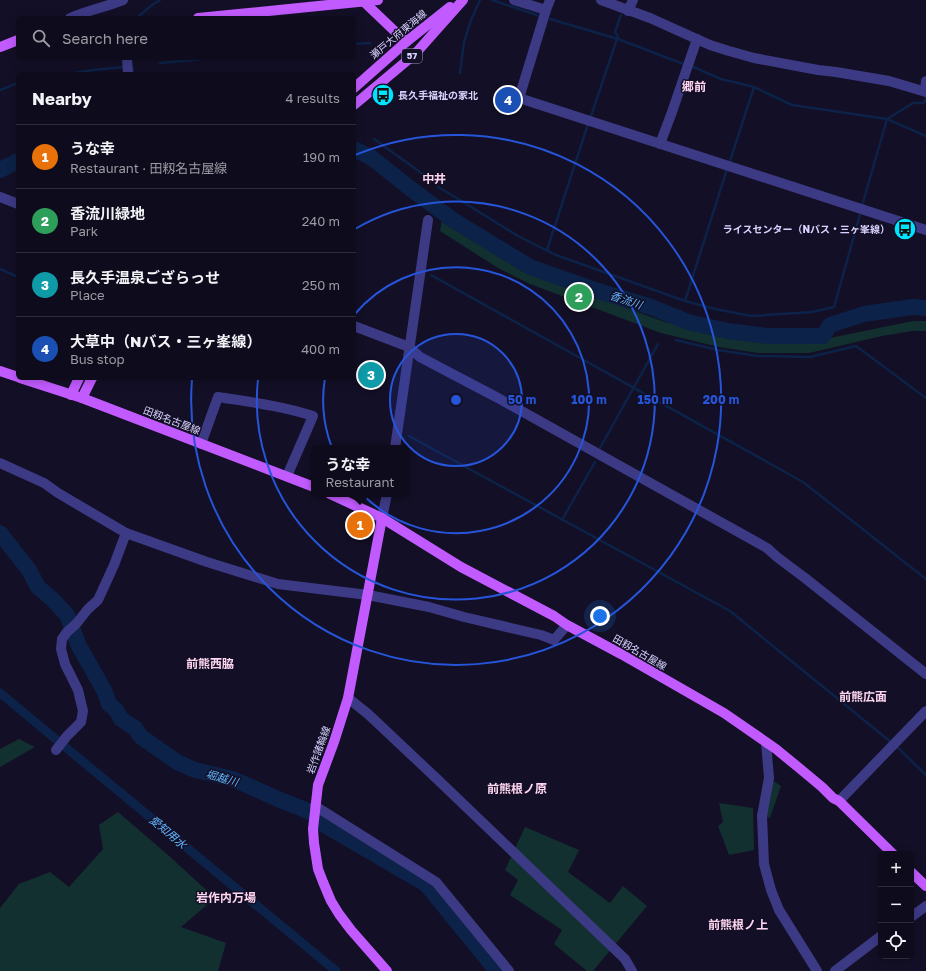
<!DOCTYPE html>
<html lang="en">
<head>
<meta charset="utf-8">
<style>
	:root { --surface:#0e0b1c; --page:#1c1929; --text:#f1f3f6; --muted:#9b9ba3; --line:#2e2b3b; --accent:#d93025 }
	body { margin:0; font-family:"Golos Text","Noto Sans JP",sans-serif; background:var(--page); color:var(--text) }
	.controls { position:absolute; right:12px; bottom:12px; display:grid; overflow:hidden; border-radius:6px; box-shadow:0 2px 10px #0003 }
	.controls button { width:36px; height:36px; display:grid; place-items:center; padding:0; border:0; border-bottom:1px solid var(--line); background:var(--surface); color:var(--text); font:20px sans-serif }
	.you { position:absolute; left:600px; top:616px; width:14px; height:14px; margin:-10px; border:3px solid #fff; border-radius:50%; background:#1a73e8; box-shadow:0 0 0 6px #1a73e833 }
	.badge { display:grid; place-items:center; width:26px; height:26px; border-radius:50%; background:var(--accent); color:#fff; font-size:13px; font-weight:700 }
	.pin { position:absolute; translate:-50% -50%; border:2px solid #fff; box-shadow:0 1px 4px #0006 }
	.popup { position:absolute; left:311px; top:445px; width:98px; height:52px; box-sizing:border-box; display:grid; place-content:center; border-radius:6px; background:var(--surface); filter:drop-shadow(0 1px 3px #0005); font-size:13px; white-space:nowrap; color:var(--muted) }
	.popup b { font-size:15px; color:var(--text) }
	.popup::after { content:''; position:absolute; left:50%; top:100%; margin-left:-8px; border:8px solid transparent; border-top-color:var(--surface) }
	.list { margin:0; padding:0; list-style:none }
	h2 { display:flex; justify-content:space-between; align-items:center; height:52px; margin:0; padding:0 16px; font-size:17px }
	h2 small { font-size:13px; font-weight:400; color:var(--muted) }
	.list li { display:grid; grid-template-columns:26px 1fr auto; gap:12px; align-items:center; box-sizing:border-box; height:64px; padding:0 16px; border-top:1px solid var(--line) }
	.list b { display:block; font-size:15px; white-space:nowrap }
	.list p { margin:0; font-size:13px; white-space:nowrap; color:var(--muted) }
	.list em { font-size:13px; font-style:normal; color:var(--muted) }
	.icon { flex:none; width:22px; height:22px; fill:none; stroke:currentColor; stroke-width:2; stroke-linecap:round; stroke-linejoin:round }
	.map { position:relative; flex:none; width:926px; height:971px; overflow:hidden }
	.search { position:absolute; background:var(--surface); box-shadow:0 2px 10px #0003; left:16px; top:16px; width:340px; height:44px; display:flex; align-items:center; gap:10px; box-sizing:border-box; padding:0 14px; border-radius:6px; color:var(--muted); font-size:15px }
	.panel { position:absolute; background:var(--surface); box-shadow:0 2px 10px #0003; left:16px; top:72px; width:340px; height:308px; border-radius:6px }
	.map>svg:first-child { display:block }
	.green { fill:#12302f }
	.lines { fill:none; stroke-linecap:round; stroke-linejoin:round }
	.stream { stroke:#0c2248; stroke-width:2.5 }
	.canal { stroke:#0c2248; stroke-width:9 }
	.river { stroke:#0c2248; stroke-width:16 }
	.minor { stroke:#3d3a85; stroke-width:10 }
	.major { stroke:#c25bff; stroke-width:10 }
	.ring { fill:none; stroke:#2655da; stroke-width:2 }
	.labels { text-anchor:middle; stroke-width:3; stroke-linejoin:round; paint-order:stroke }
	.shield { fill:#130f26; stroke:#9e99be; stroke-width:1 }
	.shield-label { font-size:9px; font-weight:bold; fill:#d9d4ff }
	.street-label { font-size:10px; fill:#d9d4ff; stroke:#130f26 }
	.poi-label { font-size:10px; font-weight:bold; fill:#d9d4ff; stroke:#130f26; text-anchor:start }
	.water-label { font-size:11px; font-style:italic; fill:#62b6ff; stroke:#130f26 }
	.quarter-label { font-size:12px; font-weight:bold; fill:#ffd6f0; stroke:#130f26 }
	.centre { fill:#2655da; stroke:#130f26; stroke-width:2 }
	.ring-label { font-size:12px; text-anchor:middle; font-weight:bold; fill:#2655da; stroke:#130f26; stroke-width:3; stroke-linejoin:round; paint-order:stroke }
</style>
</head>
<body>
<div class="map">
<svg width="926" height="971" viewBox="0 0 926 971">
	<rect width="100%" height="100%" fill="#130f26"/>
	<g class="green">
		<path d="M 442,219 L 502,259 L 535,275 L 665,322 L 722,337 L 759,342 L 810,342 L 913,321 L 926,321 L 926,331 L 912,331 L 882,336 L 809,353 L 758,353 L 719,347 L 661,333 L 530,284 L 498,268 L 440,231 Z"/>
		<path d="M 19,739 L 35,747 L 0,767 L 0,749 Z"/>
		<path d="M 769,778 L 781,786 L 770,818 L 762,816 Z"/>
		<path d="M 719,803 L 753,808 L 754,850 L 729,855 L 718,826 L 723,822 Z"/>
		<path d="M 118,812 L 168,855 L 215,898 L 181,927 L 226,943 L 218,971 L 0,971 L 0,908 L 19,884 L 50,872 L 69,887 L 103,849 L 99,825 Z"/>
		<path d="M 525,827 L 579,850 L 568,872 L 610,903 L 623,886 L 647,906 L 593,971 L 587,971 L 554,944 L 562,930 L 510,895 L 518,880 L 505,870 Z"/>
	</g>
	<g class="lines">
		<g class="stream">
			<path d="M 492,0 L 537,15"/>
			<path d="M 139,16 L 152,5 L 160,0"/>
			<path d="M 550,19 L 618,39 L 686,65"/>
			<path d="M 354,44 L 370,43"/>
			<path d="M 160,63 L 214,58"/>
			<path d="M 691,66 L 721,79 L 754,87 L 792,105 L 887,119 L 926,136"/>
			<path d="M 133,68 L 133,74"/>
			<path d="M 460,73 L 464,42 L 471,20 L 480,0"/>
			<path d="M 68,74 L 93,70 L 124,67"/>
			<path d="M 0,90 L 18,83"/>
			<path d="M 590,119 L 618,36 L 615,32 L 621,15"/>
			<path d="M 374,139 L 424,175"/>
			<path d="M 729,164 L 754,87"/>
			<path d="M 438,187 L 455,197 L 518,236 L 556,255 L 685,301 L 715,309 L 751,316 L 812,312 L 834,307 L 861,211"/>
			<path d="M 862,206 L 887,119 L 913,103 L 924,103 L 926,98"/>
			<path d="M 547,250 L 588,124"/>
			<path d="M 0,269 L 18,277"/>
			<path d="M 431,275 L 803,482 L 926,579"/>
			<path d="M 685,301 L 727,169"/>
			<path d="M 676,340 L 718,350 L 758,356 L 810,357 L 856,346 L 926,398"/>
			<path d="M 409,436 L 730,611 L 892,743"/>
			<path d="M 600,448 L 658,344"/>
			<path d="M 562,520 L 595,462"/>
			<path d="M 896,746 L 926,775"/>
		</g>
		<path class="canal" d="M 0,693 L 336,971"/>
		<g class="river">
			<path d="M 354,149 L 372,158 L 411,189 L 453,220 L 530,267 L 598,291 L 651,307 L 688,322 L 728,331 L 768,336 L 823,336 L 830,325 L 864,314 L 912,307 L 926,308"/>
			<path d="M 0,170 L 18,161"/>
			<path d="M 0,533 L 29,570 L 38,587 L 52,599 L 67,615 L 79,646 L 105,692 L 109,704 L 116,710 L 121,719 L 135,728 L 140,736 L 177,762 L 195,770 L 233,779 L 278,799 L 313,813 L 323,824 L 426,884 L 497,971"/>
		</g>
		<g class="minor">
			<path d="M 514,0 L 546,10 L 550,0"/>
			<path d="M 601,0 L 650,18 L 710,45 L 729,51 L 754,58 L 818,70 L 836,72 L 889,81 L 926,92"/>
			<path d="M 546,10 L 519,98 L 926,230"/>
			<path d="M 628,11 L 633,0"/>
			<path d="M 70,18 C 87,11 105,7 123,0"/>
			<path d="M 127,58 L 128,74"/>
			<path d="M 925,91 L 926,81"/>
			<path d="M 660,144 L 672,112 L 697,39"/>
			<path d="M 0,197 L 18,204"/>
			<path d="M 354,326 L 409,347 L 420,357 L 498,398 L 767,548 L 777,557 L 805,578 L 926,674"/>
			<path d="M 201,444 L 218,397 C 250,402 282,406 313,416 L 287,476"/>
			<path d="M 395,448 L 428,220"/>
			<path d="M 0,463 L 44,483 L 58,493 L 126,533 L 207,562 L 278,584 L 368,595 L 429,607 L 464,617 L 541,635 L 554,640 L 567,625"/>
			<path d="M 382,518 L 387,494"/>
			<path d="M 348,698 L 368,714 L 436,778 L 625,959 L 632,971"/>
			<path d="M 766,742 L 769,778 L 762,816 L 764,864 L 771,890 L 779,910 L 817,971"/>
			<path d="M 56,750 L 67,736 L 81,722 L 83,711 L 78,690 L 65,664 L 61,649 L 62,639 L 67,632 L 76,624 L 88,609 L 98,600 L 114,565 L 126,533"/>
			<path d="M 839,801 L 926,711"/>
			<path d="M 315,806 L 436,882 L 509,971"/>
			<path d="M 911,917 L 926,906"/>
			<path d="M 835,971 L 881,936"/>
		</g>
		<g class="major">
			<path d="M 363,1 L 406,42"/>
			<path d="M 198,18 L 378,0"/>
			<path d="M 0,47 L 18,40"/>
			<path d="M 354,88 L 406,42 L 450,7"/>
			<path d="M 354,105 L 415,54 L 463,0"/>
			<path d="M 0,371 L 18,377"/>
			<path d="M 20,378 L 82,398 L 314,487"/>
			<path d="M 71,395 L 79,378"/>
			<path d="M 82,398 L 92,378"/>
			<path d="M 330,494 L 382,518 L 461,567 L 554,616 L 567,625 L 621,654 L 724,713 L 776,749 L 798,767 L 822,787 L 833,798 L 839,801 L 893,854"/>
			<path d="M 382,518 L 348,698 L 334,742 L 318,785 L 313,829 L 314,843 L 318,869 L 323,882 L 331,901 L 339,914 L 351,930 L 387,971"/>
			<path d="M 911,872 L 926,886"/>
		</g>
	</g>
	<circle cx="456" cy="400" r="66" fill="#2655da" fill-opacity=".12"/>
	<g class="ring">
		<circle cx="456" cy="400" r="66"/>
		<path d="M354 315A133 133 0 1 1 325 378"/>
		<path d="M355 229A199 199 0 1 1 258 379"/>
		<path d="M355 155A265 265 0 1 1 192 379"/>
	</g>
	<defs>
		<g id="bus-disc" transform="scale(1.15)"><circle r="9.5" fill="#00e5ff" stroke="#130f26"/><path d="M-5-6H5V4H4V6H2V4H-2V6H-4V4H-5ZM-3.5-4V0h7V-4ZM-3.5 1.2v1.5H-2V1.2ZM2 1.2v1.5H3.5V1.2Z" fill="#111"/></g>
	</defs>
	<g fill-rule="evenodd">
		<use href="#bus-disc" x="383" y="95"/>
		<use href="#bus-disc" x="905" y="229"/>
	</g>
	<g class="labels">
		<rect class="shield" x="402" y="49" width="20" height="14" rx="3"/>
		<g class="shield-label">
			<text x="412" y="59">57</text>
		</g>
		<g class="street-label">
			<text transform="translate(398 34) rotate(-40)" y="4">瀬戸大府東海線</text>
			<text transform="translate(172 420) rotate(21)" y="4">田籾名古屋線</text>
			<text transform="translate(640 652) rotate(30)" y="4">田籾名古屋線</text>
			<text transform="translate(318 750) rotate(-70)" y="4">岩作諸輪線</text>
		</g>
		<g class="poi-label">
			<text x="398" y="99">長久手福祉の家北</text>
			<text x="890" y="233" text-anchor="end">ライスセンター（Nバス・三ヶ峯線）</text>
		</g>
		<g class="water-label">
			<text transform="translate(626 300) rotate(19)" y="4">香流川</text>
			<text transform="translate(222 778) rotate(16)" y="4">堀越川</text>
			<text transform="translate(168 832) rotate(40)" y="4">愛知用水</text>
		</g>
		<g class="quarter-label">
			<text x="694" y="91">郷前</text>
			<text x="434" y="183">中井</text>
			<text x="210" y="668">前熊西脇</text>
			<text x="863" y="701">前熊広面</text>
			<text x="517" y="793">前熊根ノ原</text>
			<text x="226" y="902">岩作内万場</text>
			<text x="738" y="929">前熊根ノ上</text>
		</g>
	</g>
	<circle cx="456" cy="400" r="6" class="centre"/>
	<g class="ring-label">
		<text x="522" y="404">50 m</text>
		<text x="589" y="404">100 m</text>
		<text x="655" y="404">150 m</text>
		<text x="721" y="404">200 m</text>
	</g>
</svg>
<div class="controls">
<button>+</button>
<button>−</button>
<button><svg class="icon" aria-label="locate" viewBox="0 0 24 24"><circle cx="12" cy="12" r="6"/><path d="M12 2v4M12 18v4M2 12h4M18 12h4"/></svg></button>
</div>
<div class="you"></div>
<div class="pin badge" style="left:360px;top:525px;background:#e8710a">1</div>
<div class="popup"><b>うな幸</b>Restaurant</div>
<div class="pin badge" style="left:579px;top:297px;background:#2e9e5b">2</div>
<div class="pin badge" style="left:371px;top:375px;background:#0f9aa8">3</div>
<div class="pin badge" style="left:508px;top:100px;background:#1a4fb4">4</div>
<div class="search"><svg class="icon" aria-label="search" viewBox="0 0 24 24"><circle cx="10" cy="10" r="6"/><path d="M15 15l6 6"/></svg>Search here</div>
<section class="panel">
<h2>Nearby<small>4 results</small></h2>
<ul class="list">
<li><span class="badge" style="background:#e8710a">1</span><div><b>うな幸</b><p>Restaurant · 田籾名古屋線</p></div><em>190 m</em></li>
<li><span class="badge" style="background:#2e9e5b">2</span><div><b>香流川緑地</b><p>Park</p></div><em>240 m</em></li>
<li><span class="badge" style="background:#0f9aa8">3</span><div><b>長久手温泉ござらっせ</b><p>Place</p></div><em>250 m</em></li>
<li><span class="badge" style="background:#1a4fb4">4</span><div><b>大草中（Nバス・三ヶ峯線）</b><p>Bus stop</p></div><em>400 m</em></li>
</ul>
</section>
</div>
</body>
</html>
